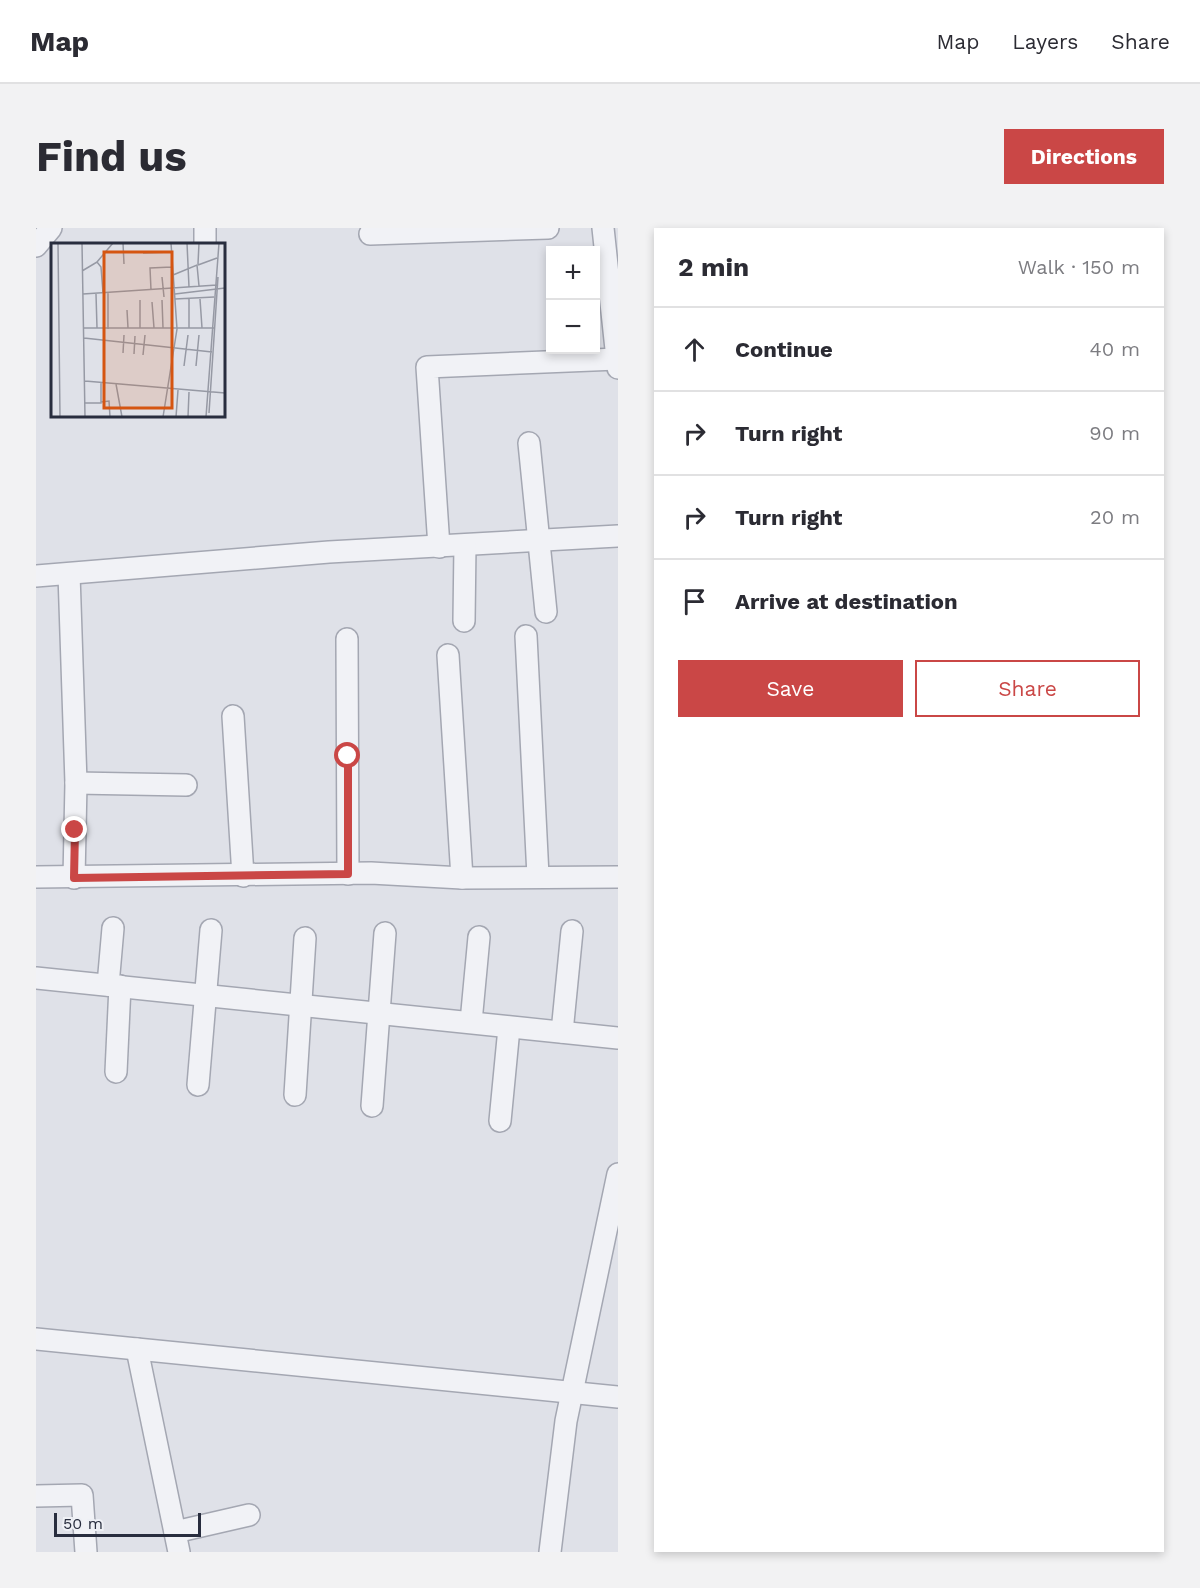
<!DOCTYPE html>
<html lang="en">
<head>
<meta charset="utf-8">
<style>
	:root { --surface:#fff; --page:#f2f2f3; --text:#2b2b33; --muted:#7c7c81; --line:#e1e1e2; --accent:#ca4746 }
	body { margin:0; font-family:"Work Sans",sans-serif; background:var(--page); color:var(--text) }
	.controls { position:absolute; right:18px; top:18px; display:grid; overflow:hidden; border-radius:0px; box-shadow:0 3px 9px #0003 }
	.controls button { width:54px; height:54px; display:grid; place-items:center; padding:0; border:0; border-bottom:2px solid var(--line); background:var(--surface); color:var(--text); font:30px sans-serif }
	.scale { position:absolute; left:18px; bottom:15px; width:147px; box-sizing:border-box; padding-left:6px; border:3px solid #282d3e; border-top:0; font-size:16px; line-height:21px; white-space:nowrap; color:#282d3e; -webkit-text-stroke:4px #eef0f5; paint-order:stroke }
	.stop { position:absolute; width:18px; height:18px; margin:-14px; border:4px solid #ca4746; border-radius:50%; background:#fff }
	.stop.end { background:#ca4746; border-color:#fff; box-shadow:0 2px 6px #0008 }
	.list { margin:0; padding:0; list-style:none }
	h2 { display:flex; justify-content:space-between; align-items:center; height:78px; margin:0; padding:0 24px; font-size:26px }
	h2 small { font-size:20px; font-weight:400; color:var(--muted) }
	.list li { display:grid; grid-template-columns:39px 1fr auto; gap:18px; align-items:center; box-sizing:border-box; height:84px; padding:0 24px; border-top:2px solid var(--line) }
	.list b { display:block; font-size:22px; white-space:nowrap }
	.list em { font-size:20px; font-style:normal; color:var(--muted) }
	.actions { display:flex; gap:12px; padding:18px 24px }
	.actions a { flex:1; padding:14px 0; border:2px solid var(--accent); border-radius:0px; text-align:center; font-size:21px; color:var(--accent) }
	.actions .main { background:var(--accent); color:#fff }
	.icon { flex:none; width:33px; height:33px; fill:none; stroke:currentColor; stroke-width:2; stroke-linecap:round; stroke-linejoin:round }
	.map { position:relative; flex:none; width:582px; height:1324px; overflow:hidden; border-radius:0px }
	header { display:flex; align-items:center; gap:36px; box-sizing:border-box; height:84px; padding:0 30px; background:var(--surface); border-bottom:2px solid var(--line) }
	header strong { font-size:28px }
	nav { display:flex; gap:33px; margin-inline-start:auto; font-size:21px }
	.intro { display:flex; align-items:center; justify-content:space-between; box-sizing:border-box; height:144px; padding:0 36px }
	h1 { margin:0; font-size:42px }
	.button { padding:15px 27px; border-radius:0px; background:var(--accent); color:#fff; font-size:21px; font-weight:700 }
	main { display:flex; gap:36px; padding:0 36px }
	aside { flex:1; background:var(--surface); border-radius:0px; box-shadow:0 3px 9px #0003 }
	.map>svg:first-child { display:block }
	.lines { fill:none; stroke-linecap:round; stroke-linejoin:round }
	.street-casing { stroke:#a4a7b2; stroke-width:24 }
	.street { stroke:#f1f2f6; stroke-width:21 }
	.route { stroke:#ca4746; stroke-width:8 }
	.inset-road { fill:none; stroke:#9699a4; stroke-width:1.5 }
	.view { fill:#d55511; fill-opacity:0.15; stroke:#d55511; stroke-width:3 }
	.inset-edge { fill:none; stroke:#282d3e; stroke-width:3 }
</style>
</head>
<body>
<header>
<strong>Map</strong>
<nav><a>Map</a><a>Layers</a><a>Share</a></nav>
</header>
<div class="intro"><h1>Find us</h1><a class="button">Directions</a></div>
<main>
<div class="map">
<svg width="582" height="1324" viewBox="0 0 582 1324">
	<rect width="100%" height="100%" fill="#dfe1e8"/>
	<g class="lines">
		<g class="street-casing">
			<g id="street">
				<path d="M 169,0 L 169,16"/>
				<path d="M 567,0 L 582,140"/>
				<path d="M 334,6 L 512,0"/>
				<path d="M 0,18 L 15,0"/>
				<path d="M 493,215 L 510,384"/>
				<path d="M 403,319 L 391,139 L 581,131"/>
				<path d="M 33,346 L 40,555 L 38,650"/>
				<path d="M 0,348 L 293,324 L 582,308"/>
				<path d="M 428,393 L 429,317"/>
				<path d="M 490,408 L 502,648"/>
				<path d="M 311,411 L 312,646"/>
				<path d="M 412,427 L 426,650"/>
				<path d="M 197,488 L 207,648"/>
				<path d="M 40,555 L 150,557"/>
				<path d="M 0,649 L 335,645 L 426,650 L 582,649"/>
				<path d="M 0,750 L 582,810"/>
				<path d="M 72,757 L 77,700"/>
				<path d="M 435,794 L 443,709"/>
				<path d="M 526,804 L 536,703"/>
				<path d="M 80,844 L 84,758"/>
				<path d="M 162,857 L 175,702"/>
				<path d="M 259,867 L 269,710"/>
				<path d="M 336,878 L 349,705"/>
				<path d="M 464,893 L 473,800"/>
				<path d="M 0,1111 L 582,1169"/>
				<path d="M 101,1121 L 143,1324"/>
				<path d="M 0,1268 L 46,1267 L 50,1324"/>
				<path d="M 139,1304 L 213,1287"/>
				<path d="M 514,1324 L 530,1193 L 582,946"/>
			</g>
		</g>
		<use href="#street" class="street"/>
	</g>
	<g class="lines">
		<path class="route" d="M 39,602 L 38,650 L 312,646 L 312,528"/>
	</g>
	<g transform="translate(15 15)">
		<rect width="174" height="174" fill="#dfe1e8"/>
		<path class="inset-road" d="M 7,0 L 9,174M 31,0 L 34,174M 72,0 L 73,21M 136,0 L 138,44M 92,10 L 120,9M 46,19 L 62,0M 147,21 L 148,0M 147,22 L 166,15M 31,28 L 46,19 L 50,24 L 52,50M 122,32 L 146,22 L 148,43M 111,34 L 113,54M 100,47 L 99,25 L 121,24M 57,50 L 57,86M 32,51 L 166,42M 45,51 L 46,85M 124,51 L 174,45M 124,56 L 163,54M 138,56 L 138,85M 149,56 L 151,85M 89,57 L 89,85M 111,57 L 112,85M 101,59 L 103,85M 76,67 L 77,85M 32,85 L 163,85M 33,95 L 161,109M 72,110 L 73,92M 83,111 L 84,93M 92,112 L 94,92M 133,123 L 137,92M 145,123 L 148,92M 34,138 L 174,150M 65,141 L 71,174M 50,159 L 58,158 L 59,174M 34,160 L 50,160 L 50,140M 158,170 L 167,34M 112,174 L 126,86 L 120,0M 125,174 L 127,147M 137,174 L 138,149M 155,174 L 168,0"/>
		<path class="view" d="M 53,9 L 121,9 L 121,165 L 53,165 Z"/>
		<rect width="174" height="174" class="inset-edge"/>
	</g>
</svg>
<div class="controls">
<button>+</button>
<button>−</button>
</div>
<div class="scale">50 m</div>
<div class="stop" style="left:312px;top:528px"></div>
<div class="stop end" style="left:39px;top:602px"></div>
</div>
<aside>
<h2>2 min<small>Walk · 150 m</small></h2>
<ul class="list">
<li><svg class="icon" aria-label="ahead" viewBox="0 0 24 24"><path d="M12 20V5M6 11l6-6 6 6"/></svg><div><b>Continue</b></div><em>40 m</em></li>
<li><svg class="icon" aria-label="right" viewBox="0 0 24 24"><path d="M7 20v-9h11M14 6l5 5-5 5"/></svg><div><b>Turn right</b></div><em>90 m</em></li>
<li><svg class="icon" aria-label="right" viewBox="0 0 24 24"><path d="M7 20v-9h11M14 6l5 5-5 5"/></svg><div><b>Turn right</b></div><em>20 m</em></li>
<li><svg class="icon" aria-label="arrive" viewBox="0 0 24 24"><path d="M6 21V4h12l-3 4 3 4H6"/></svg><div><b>Arrive at destination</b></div></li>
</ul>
<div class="actions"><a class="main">Save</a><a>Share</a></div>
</aside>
</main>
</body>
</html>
